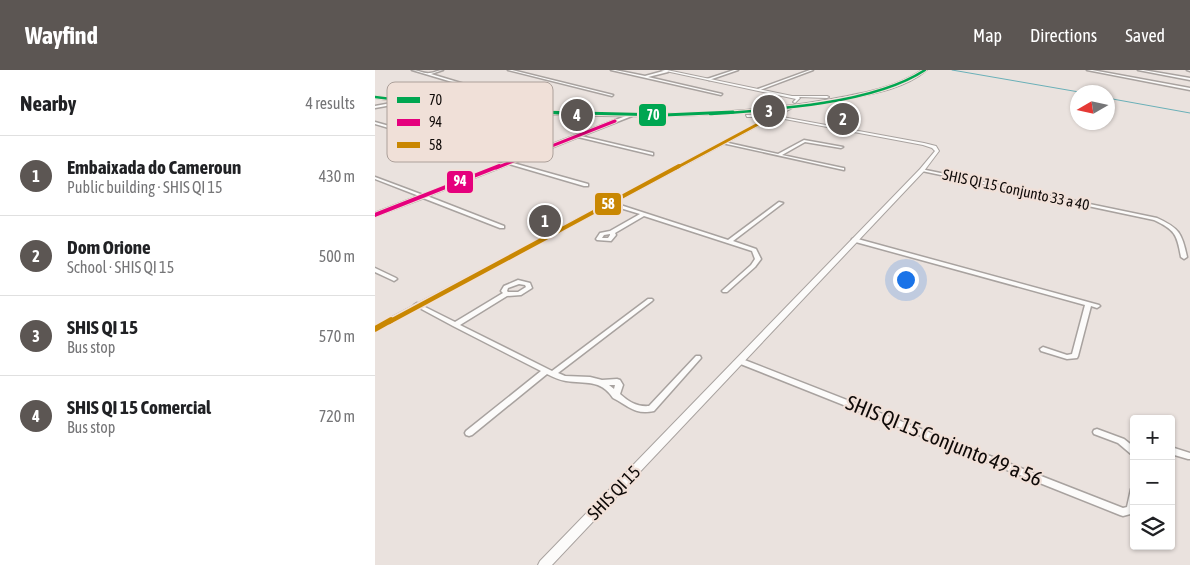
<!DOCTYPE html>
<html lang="en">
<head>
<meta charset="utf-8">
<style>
	:root { --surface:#fff; --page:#f6f6f6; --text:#202124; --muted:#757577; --line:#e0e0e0; --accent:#5c5653 }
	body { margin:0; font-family:"Asap Condensed",sans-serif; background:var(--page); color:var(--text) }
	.controls { position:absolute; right:15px; bottom:15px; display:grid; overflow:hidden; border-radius:5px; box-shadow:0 1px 4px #0004 }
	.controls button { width:45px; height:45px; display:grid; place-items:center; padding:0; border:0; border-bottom:1px solid var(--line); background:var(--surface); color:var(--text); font:25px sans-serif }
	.compass { position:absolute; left:695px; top:15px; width:45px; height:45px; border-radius:50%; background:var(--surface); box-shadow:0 1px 4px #0004; rotate:261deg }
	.you { position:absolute; left:530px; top:209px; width:18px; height:18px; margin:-12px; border:4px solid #fff; border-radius:50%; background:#1a73e8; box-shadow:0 0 0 8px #1a73e833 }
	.badge { display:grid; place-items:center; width:32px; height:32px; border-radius:50%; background:var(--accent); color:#fff; font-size:16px; font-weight:700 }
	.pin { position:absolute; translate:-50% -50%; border:2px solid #fff; box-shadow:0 1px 5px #0006 }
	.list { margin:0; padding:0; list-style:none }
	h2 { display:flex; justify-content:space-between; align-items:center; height:65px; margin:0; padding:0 20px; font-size:21px }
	h2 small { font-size:16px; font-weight:400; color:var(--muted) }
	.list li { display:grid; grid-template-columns:32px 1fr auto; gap:15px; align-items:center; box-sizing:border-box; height:80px; padding:0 20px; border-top:1px solid var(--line) }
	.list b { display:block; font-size:19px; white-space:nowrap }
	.list p { margin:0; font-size:16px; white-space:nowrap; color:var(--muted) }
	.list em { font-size:16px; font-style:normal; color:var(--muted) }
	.icon { flex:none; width:28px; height:28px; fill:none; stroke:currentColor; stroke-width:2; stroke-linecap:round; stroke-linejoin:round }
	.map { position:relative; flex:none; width:815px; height:495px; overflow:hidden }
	header { display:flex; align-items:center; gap:30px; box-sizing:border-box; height:70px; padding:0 25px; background:var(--accent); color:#fff }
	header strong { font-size:24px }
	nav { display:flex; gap:28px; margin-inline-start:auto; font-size:18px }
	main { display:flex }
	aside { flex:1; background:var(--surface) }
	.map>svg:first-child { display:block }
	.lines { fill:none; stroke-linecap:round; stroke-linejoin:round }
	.stream { stroke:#6ab0b8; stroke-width:1 }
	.minor-casing { stroke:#a8a29f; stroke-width:3 }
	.tertiary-casing { stroke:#a8a29f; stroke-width:2 }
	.primary-casing { stroke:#a8a29f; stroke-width:2 }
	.minor { fill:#fcfbfa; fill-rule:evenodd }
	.tertiary { fill:#fcfbfa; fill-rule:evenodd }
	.primary { fill:#fcfbfa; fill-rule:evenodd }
	.bus-1-far1-casing { stroke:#f0e0d8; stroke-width:4.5 }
	.bus-1-casing { stroke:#f0e0d8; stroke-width:5 }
	.bus-2-far1-casing { stroke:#f0e0d8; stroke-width:5 }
	.bus-2-casing { stroke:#f0e0d8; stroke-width:6 }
	.bus-3-far3-casing { stroke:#f0e0d8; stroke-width:5 }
	.bus-3-far2-casing { stroke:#f0e0d8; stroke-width:6 }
	.bus-3-far1-casing { stroke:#f0e0d8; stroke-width:8 }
	.bus-3-casing { stroke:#f0e0d8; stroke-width:9 }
	.bus-1-far1 { stroke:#00a651; stroke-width:2.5 }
	.bus-1 { stroke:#00a651; stroke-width:3 }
	.bus-2-far1 { stroke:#e5007d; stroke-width:3 }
	.bus-2 { stroke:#e5007d; stroke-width:4 }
	.bus-3-far3 { stroke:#c98702; stroke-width:3 }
	.bus-3-far2 { stroke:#c98702; stroke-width:4 }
	.bus-3-far1 { stroke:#c98702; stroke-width:4.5 }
	.bus-3 { stroke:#c98702; stroke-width:5.5 }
	.labels { text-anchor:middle; stroke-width:4.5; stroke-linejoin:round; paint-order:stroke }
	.far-street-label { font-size:15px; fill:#0f0a08; stroke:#f0e0d8 }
	.street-label { font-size:18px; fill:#0f0a08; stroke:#f0e0d8 }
	.near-street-label { font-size:21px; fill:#0f0a08; stroke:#f0e0d8 }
	.key { fill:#f0e0d8; stroke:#aca09a; stroke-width:1 }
	.key-label { font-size:14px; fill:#0f0a08 }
	.line-badge { stroke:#f0e0d8; stroke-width:2 }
	.badge-label { font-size:14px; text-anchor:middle; font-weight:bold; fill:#fff }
</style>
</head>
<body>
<header>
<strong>Wayfind</strong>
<nav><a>Map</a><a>Directions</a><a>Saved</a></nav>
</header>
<main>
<aside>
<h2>Nearby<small>4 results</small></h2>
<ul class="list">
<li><span class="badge">1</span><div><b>Embaixada do Cameroun</b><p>Public building · SHIS QI 15</p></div><em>430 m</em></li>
<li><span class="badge">2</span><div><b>Dom Orione</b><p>School · SHIS QI 15</p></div><em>500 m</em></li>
<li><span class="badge">3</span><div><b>SHIS QI 15</b><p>Bus stop</p></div><em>570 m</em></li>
<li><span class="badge">4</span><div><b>SHIS QI 15 Comercial</b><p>Bus stop</p></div><em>720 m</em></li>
</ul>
</aside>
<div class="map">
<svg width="815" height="495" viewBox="0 0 815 495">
	<rect width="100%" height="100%" fill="#eae2de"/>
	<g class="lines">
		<g class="stream">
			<path d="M 577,0 L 704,22"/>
			<path d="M 732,28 L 815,43"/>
		</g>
		<g class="minor-casing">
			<g id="minor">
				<path d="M 37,0 C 43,0 49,4 55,3 C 59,3 63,0 68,0 L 56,4 L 106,19 L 104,20 Z"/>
				<path d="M 133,0 L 137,0 L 238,25 L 237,26 Z"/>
				<path d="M 236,0 L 240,0 L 270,6 L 292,0 L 293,2 L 273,7 L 347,24 L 346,25 Z"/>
				<path d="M 359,0 L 363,0 L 334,10 L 332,9 Z"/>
				<path d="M 435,0 L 438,0 L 385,20 L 383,19 Z"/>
				<path d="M 712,0 L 717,0 L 815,18 L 815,20 Z"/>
				<path d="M 763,0 L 768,0 L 815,8 L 815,10 Z"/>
				<path d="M 812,0 L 815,0 L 815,1 Z"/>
				<path d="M 27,31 L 28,33 L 0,38 L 0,36 Z"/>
				<path d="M 256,44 L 257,46 L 206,66 L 278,83 L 278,85 L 203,67 L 138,93 L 213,114 L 213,116 L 209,116 L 134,94 L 52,126 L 129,156 L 129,158 L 125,158 L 48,128 L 0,146 L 0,143 L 44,126 L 0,109 L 0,107 L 48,125 L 130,93 L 58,72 L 58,70 L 134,91 Z"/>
				<path d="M 0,52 L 25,59 L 26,60 L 24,61 L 0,54 Z"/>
				<path d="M 429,70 L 468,77 L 466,78 L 430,72 L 407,85 L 468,98 L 469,98 L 469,100 L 347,73 L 349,72 L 403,84 Z"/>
				<path d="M 546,99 L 782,148 C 804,158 807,163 812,187 L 809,189 L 806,187 C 802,164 800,160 779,150 L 547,101 L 545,100 Z"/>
				<path d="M 232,132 L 236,132 L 353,170 L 404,132 L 408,133 L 358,171 L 381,179 L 386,189 L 380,197 L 352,222 L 348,222 L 347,221 L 348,220 L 376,195 L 380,189 L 377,181 L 269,146 L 240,163 L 241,165 L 236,171 L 222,170 L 221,169 L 225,163 L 235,161 L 265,144 L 232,134 ZM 235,164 L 235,165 L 233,168 L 227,168 L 229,165 Z"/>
				<path d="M 479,168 L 724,235 L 725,236 L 722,238 L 716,236 L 703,286 L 702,288 L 692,289 L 666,281 L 665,279 L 668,277 L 692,285 L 697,284 L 710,235 L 477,171 L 477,169 Z"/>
				<path d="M 0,198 L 21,208 L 22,209 L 19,211 L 17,210 L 0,202 Z"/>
				<path d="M 143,210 L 155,213 L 157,218 L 146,225 L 132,226 L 85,255 L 177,301 L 273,229 L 277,229 L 278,230 L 277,231 L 183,303 L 190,306 L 215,307 L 227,310 L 242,309 L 245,310 L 248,315 L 245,324 C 254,332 262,337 274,336 L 321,286 L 325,286 L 326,288 L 279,341 C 259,345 254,336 238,328 C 226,309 210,314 191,311 C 184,310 178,307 172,304 L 97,365 L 94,366 L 91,365 L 90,363 L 91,361 L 166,301 L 78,256 L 39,235 L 42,233 L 80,252 L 128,223 L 126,221 L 129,216 ZM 144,214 L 150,215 L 151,217 L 143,222 L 133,222 L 132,221 L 133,218 ZM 234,315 L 240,315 L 239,319 Z"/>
				<path d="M 363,289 L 367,289 L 748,438 L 752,437 L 756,419 L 759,418 L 759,443 L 748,446 L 745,445 L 363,293 L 362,291 Z"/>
				<path d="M 722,359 L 749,369 L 759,377 L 759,385 L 756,384 L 743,373 L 719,364 L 718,362 L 719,360 Z"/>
				<path d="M 796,377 L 815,383 L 815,389 L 813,389 L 796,384 Z"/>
			</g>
		</g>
		<g class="tertiary-casing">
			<g id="tertiary">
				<path d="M 286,0 L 292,0 L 417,26 L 452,26 L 454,27 L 452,28 L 424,27 L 425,28 L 420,33 L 418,32 L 421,29 Z"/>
				<path d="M 416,36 L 417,38 L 402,46 L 549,73 L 561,76 L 564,81 L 549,101 L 177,495 L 163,495 L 165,491 L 545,99 L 560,81 L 557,78 L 548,75 L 399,47 L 0,261 L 0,256 L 395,47 L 372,47 L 371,45 L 392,44 L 398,45 Z"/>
			</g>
		</g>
		<g class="primary-casing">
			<path id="primary" d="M 547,0 L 552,0 C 527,21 491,25 460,31 C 370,47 279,48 188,45 C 125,43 62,39 0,28 L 0,26 C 64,36 128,40 193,42 C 279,45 365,45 450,30 C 484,24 518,19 547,0 Z"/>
		</g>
		<use href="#minor" class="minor"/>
		<use href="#tertiary" class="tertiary"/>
		<use href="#primary" class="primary"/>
		<g class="bus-1-far1-casing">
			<g id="bus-1-far1">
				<path d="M 0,27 L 90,38 L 198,44"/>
				<path d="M 335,44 C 396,40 499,34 550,0"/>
			</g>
		</g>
		<g class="bus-1-casing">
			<path id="bus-1" d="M 163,42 L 289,45 L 358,42"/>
		</g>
		<g class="bus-2-far1-casing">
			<path id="bus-2-far1" d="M 121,98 L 240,51"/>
		</g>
		<g class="bus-2-casing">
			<path id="bus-2" d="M 0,145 L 124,96"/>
		</g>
		<g class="bus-3-far3-casing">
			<path id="bus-3-far3" d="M 301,98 L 400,45"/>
		</g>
		<g class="bus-3-far2-casing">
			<path id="bus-3-far2" d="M 174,166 L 304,96"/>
		</g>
		<g class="bus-3-far1-casing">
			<path id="bus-3-far1" d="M 14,252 L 176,165"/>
		</g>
		<g class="bus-3-casing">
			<path id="bus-3" d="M 0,259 L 16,250"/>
		</g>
		<use href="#bus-1-far1" class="bus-1-far1"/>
		<use href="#bus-1" class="bus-1"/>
		<use href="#bus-2-far1" class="bus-2-far1"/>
		<use href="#bus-2" class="bus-2"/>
		<use href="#bus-3-far3" class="bus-3-far3"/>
		<use href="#bus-3-far2" class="bus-3-far2"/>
		<use href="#bus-3-far1" class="bus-3-far1"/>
		<use href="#bus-3" class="bus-3"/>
	</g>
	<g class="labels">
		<g class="far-street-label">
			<text transform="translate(641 120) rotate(12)" y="5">SHIS QI 15 Conjunto 33 a 40</text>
		</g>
		<g class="street-label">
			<text transform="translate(239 423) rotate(-46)" y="6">SHIS QI 15</text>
		</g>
		<g class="near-street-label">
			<text transform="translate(569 371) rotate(22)" y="7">SHIS QI 15 Conjunto 49 a 56</text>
		</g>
	</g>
	<rect x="12" y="12" width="166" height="80" rx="8" class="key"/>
	<rect x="22" y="27" width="23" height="6" fill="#00a651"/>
	<rect x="22" y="49" width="23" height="7" fill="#e5007d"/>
	<rect x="22" y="72" width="23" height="6" fill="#c98702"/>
	<g class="key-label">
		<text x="54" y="35">70</text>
		<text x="54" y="57">94</text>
		<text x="54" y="80">58</text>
	</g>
	<g class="line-badge">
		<rect x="263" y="33" width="29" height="24" rx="5" fill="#00a651"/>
		<rect x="71" y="100" width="28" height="24" rx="5" fill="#e5007d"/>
		<rect x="219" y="122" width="28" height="24" rx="5" fill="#c98702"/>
	</g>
	<g class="badge-label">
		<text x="278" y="50">70</text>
		<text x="85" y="116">94</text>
		<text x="233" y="139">58</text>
	</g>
</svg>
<div class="controls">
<button>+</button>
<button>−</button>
<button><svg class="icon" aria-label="layers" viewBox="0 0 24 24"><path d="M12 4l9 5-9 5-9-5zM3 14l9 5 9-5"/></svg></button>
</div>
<svg class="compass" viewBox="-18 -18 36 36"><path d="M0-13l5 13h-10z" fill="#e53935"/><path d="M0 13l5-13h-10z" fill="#757577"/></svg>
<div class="you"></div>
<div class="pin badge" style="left:170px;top:151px">1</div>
<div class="pin badge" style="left:468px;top:49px">2</div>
<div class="pin badge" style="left:394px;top:41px">3</div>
<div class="pin badge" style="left:202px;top:45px">4</div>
</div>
</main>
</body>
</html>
